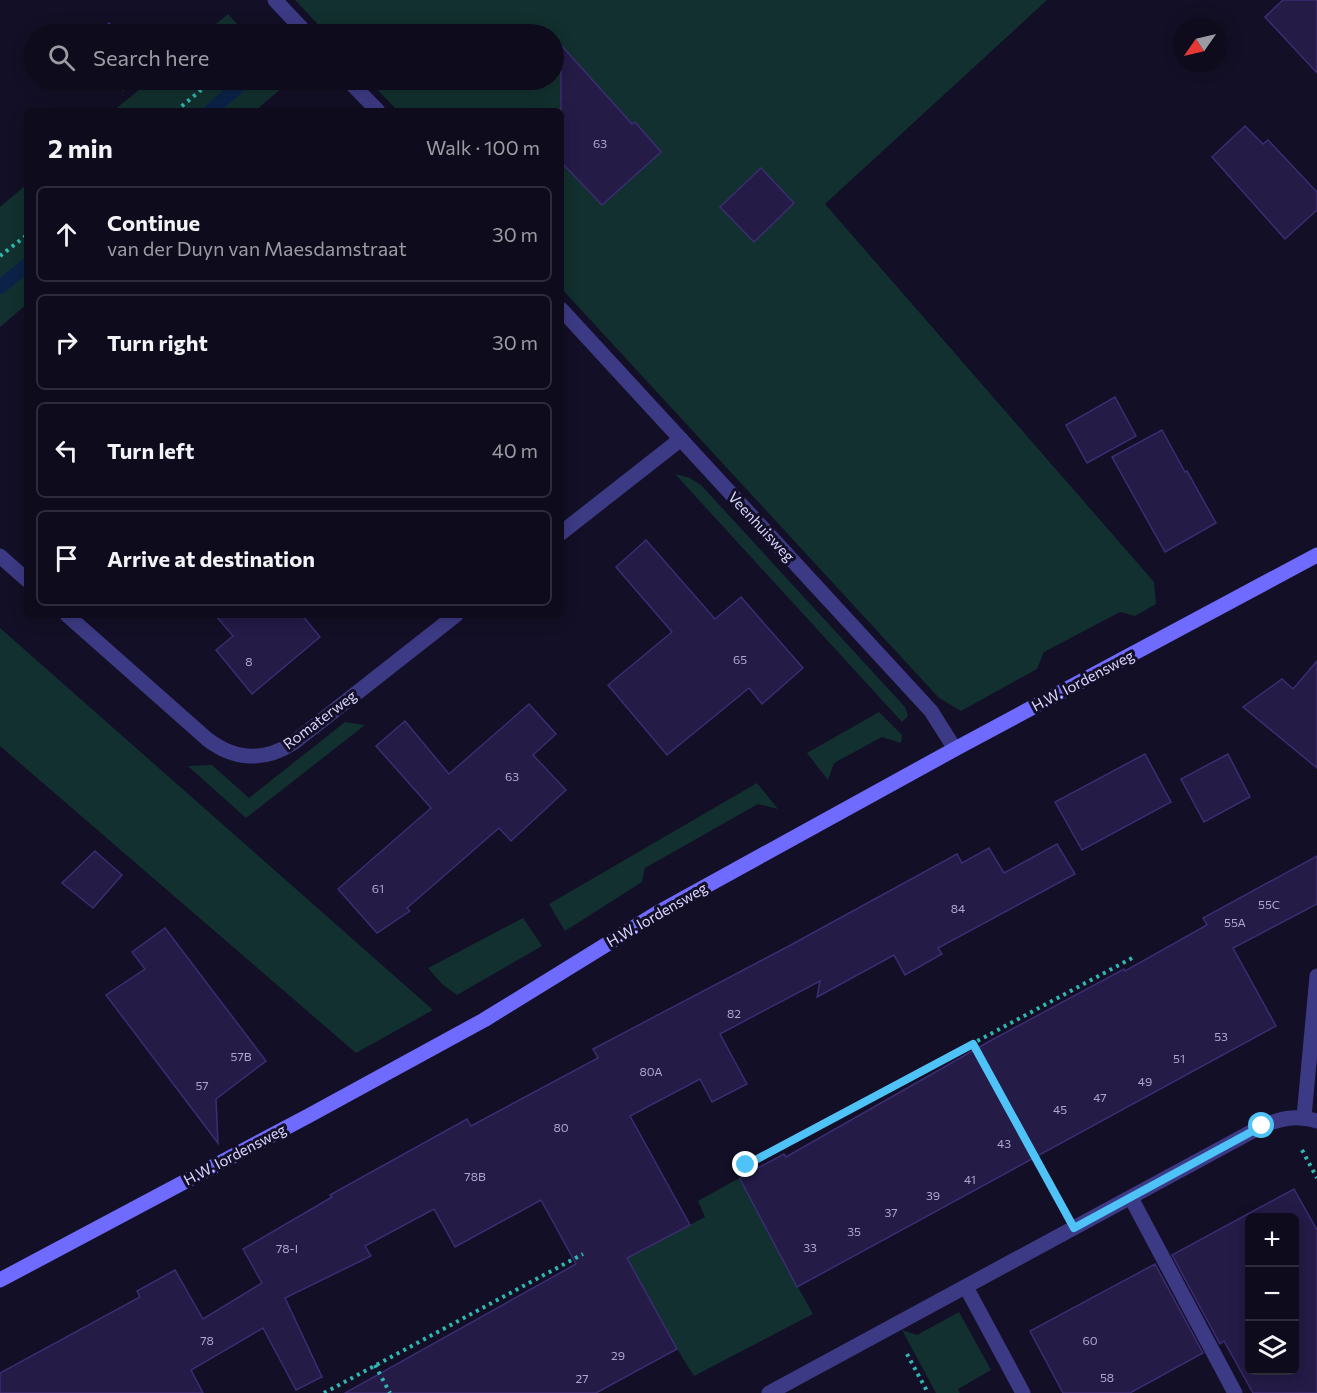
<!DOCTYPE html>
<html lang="en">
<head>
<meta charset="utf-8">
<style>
	:root { --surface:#0e0b1c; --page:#1c1929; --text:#f1f3f6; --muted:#9b9ba3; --line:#2e2b3b }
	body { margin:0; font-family:Commissioner,sans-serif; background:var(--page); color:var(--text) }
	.controls { position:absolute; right:18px; bottom:18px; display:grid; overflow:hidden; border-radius:9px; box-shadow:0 3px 15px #0003 }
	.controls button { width:54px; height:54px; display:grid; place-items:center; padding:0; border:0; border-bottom:2px solid var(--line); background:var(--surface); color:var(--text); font:30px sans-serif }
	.compass { position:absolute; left:1173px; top:18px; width:54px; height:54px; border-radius:50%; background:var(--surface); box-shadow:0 3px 15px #0003; rotate:236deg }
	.stop { position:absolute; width:18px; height:18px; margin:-14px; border:4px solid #4fc3f7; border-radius:50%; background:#fff }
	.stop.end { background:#4fc3f7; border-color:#fff; box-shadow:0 2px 6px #0008 }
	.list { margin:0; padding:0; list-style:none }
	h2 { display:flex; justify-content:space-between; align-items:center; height:78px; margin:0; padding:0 24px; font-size:26px }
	h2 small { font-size:20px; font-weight:400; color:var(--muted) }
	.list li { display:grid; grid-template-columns:39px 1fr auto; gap:18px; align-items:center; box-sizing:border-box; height:96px; margin:0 12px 12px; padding:0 12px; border:2px solid var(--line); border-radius:9px }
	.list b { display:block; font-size:22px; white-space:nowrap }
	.list p { margin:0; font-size:20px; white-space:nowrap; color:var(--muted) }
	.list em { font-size:20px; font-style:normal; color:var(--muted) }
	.icon { flex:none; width:33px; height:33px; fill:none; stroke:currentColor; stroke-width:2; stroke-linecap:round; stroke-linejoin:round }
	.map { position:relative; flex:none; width:1317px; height:1393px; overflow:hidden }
	.search { position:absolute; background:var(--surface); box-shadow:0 3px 15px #0003; left:24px; top:24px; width:540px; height:66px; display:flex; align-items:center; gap:15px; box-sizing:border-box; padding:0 21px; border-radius:33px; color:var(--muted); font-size:22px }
	.panel { position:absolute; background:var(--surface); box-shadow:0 3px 15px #0003; left:24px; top:108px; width:540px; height:510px; border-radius:9px }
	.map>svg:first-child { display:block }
	.green { fill:#12302f }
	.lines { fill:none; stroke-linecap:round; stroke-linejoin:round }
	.stream { stroke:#0c2248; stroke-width:14 }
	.building { fill:#241b47; stroke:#3b2d73; stroke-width:1.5; fill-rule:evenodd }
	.path { stroke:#2fb8b0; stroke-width:4; stroke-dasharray:3 4.5; stroke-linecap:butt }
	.lane { stroke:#3d3a85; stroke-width:15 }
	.street { stroke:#3d3a85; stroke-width:15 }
	.secondary { stroke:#6f6bff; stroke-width:15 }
	.route { stroke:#4fc3f7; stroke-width:8 }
	.labels { text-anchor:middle; stroke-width:6; stroke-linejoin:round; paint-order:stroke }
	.number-label { font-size:12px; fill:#aca6d1 }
	.street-label { font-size:15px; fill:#d9d4ff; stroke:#130f26 }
</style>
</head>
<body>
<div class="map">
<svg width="1317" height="1393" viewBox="0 0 1317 1393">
	<rect width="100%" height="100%" fill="#130f26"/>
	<g class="green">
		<path d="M 295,0 L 1047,0 L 825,204 L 1154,582 L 1156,604 L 1135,616 L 1120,612 L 1044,652 L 1037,669 L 961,711 L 939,698 L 561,288 L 561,111 L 398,111 L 368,80 L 554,80 L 554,34 L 327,34 Z"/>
		<path d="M 228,14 L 246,34 L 204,34 Z"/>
		<path d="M 151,80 L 288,80 L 290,81 L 255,111 L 113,111 Z"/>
		<path d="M 27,184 L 27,304 L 0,327 L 0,207 Z"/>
		<path d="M 675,474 L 690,478 L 701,485 L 905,707 L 908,716 L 902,722 Z"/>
		<path d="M 0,628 L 433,1010 L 356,1053 L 0,746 Z"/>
		<path d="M 879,712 L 902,735 L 901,743 L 882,737 L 834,763 L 828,780 L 807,753 Z"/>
		<path d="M 345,722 L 365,725 L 246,818 L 188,766 L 212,765 L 249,798 Z"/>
		<path d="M 757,783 L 778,809 L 758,804 L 645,868 L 642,882 L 565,931 L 549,904 Z"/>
		<path d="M 523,918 L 542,946 L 457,995 L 442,984 L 428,968 Z"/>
		<path d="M 741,1177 L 769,1235 L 813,1314 L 694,1376 L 677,1349 L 618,1242 L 670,1235 L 705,1217 L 698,1201 Z"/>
		<path d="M 959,1312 L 991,1370 L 958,1389 L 960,1393 L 936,1393 L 902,1330 L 917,1335 Z"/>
	</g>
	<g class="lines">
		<g class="stream">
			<path d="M 210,111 L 246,80"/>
			<path d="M 0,287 L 27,265"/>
		</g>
	</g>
	<g class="building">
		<path d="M 1283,0 L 1317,0 L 1317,73 L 1265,17 Z"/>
		<path d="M 109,23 L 120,34 L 97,34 Z"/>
		<path d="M 561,45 L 632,124 L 635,122 L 661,152 L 602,205 L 561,162 Z"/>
		<path d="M 113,80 L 135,80 L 123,90 Z"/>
		<path d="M 1245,126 L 1263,144 L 1268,140 L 1317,192 L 1317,210 L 1285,239 L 1212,157 Z"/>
		<path d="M 761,168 L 794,203 L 754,242 L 720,207 Z"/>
		<path d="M 1115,397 L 1136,436 L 1087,463 L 1066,425 Z"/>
		<path d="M 1162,430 L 1185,472 L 1187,471 L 1216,523 L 1165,552 L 1112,457 Z"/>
		<path d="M 646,540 L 715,619 L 741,597 L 803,668 L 762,704 L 749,688 L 667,755 L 608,685 L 672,632 L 616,567 Z"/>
		<path d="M 215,615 L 302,615 L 320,637 L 252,694 L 216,650 L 233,636 Z"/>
		<path d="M 1317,661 L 1317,768 L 1243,707 L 1282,679 L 1293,689 Z"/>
		<path d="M 529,704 L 556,734 L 533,755 L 566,790 L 511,841 L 499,828 L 407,908 L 410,911 L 377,933 L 338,889 L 431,808 L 376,746 L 405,721 L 449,774 Z"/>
		<path d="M 1145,754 L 1171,802 L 1082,850 L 1055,802 Z"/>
		<path d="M 1228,754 L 1250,797 L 1204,822 L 1181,779 Z"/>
		<path d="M 1057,844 L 1075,874 L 938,948 L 942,954 L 905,975 L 894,955 L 817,997 L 820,981 L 720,1034 L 747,1084 L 712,1102 L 700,1079 L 630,1116 L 690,1225 L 627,1258 L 677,1349 L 596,1393 L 345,1393 L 576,1264 L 541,1200 L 455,1247 L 434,1209 L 365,1246 L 371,1256 L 285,1298 L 322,1377 L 296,1390 L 263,1328 L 191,1370 L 203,1393 L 0,1393 L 0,1373 L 140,1297 L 137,1291 L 175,1270 L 203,1319 L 262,1283 L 243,1249 L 332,1197 L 330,1195 L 467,1119 L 471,1126 L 598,1058 L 593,1049 L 787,947 L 957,854 L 962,863 L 989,848 L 1004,873 Z"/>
		<path d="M 95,851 L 122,875 L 93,908 L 62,883 Z"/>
		<path d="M 1317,856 L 1317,904 L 1233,948 L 1276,1026 L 797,1287 L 740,1179 L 741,1177 L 784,1154 L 786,1157 L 990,1041 L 1124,969 L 1125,971 L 1207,925 L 1203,918 Z"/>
		<path d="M 165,928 L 266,1061 L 216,1099 L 218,1143 L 106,995 L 145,969 L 132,952 Z"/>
		<path d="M 1294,1189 L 1317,1230 L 1317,1393 L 1253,1393 L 1224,1341 L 1220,1344 L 1172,1255 ZM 1250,1218 L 1294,1218 L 1294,1371 L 1250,1371 Z"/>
		<path d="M 1155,1264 L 1203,1353 L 1130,1393 L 1063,1393 L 1030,1331 Z"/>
	</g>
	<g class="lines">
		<g class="path">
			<path d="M 176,111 L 213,80"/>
			<path d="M 0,256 L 27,235"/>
			<path d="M 973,1044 L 1059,1201"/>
			<path d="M 1302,1150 L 1317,1178"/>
			<path d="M 746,1165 L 1134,957"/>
			<path d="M 907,1354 L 928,1393"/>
			<path d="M 375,1365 L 390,1393"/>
			<path d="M 324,1393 L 583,1254"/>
		</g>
		<g class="lane">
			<path d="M 1304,1117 L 1317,976"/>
			<path d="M 1131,1198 L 1235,1393"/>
		</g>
		<g class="street">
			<path d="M 275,0 L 307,34"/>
			<path d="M 348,80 L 378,111"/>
			<path d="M 561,309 L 931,711 L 955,749"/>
			<path d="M 561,533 L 681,439"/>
			<path d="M 0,556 L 27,580"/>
			<path d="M 67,615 L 207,739 C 234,760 264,762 293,743 L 456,615"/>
			<path d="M 966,1287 L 1023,1393"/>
			<path d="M 769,1393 L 1262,1126 C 1283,1118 1294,1115 1317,1121"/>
		</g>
		<path class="secondary" d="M 0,1280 L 310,1115 L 484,1020 L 659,912 L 955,749 L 1317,555"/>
	</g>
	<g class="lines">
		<path class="route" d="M 746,1165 L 973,1044 L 1074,1228 L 1262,1126"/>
	</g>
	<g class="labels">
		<g class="number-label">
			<text x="600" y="148">63</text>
			<text x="740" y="664">65</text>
			<text x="249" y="666">8</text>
			<text x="512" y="781">63</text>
			<text x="378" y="893">61</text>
			<text x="1269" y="909">55C</text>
			<text x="958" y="913">84</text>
			<text x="1235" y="927">55A</text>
			<text x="734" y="1018">82</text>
			<text x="1221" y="1041">53</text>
			<text x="241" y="1061">57B</text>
			<text x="1179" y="1063">51</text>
			<text x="651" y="1076">80A</text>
			<text x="1145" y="1086">49</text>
			<text x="202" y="1090">57</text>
			<text x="1100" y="1102">47</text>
			<text x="1060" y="1114">45</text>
			<text x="561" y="1132">80</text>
			<text x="1004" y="1148">43</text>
			<text x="475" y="1181">78B</text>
			<text x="970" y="1184">41</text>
			<text x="933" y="1200">39</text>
			<text x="891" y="1217">37</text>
			<text x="854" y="1236">35</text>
			<text x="810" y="1252">33</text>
			<text x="287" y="1253">78-I</text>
			<text x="207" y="1345">78</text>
			<text x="1090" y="1345">60</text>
			<text x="618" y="1360">29</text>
			<text x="1107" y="1382">58</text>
			<text x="582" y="1383">27</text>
		</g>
		<g class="street-label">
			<text transform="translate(761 527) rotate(47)" y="5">Veenhuisweg</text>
			<text transform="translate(1083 681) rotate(-28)" y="5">H.W. Iordensweg</text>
			<text transform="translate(320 720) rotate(-37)" y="5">Romaterweg</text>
			<text transform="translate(657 915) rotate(-30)" y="5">H.W. Iordensweg</text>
			<text transform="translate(235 1155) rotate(-28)" y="5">H.W. Iordensweg</text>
		</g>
	</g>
</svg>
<div class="controls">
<button>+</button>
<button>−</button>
<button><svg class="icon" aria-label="layers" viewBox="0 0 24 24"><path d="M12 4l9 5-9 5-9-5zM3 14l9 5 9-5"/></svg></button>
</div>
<svg class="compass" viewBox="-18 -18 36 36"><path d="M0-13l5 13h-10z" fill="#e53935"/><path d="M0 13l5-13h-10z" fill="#9b9ba3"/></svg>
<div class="stop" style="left:1262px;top:1126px"></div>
<div class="stop end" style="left:746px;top:1165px"></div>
<div class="search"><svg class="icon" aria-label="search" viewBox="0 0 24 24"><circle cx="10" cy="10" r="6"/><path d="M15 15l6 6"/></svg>Search here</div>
<section class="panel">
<h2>2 min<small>Walk · 100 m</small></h2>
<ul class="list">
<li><svg class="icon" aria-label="ahead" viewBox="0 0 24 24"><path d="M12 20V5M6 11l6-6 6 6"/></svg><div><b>Continue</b><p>van der Duyn van Maesdamstraat</p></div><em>30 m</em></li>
<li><svg class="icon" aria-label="right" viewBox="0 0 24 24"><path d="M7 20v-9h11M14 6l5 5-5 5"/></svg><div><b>Turn right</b></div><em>30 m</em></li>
<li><svg class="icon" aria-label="left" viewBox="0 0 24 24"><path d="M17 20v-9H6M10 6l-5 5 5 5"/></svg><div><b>Turn left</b></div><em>40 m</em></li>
<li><svg class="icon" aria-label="arrive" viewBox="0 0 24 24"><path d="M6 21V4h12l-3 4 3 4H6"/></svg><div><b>Arrive at destination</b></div></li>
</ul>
</section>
</div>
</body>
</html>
